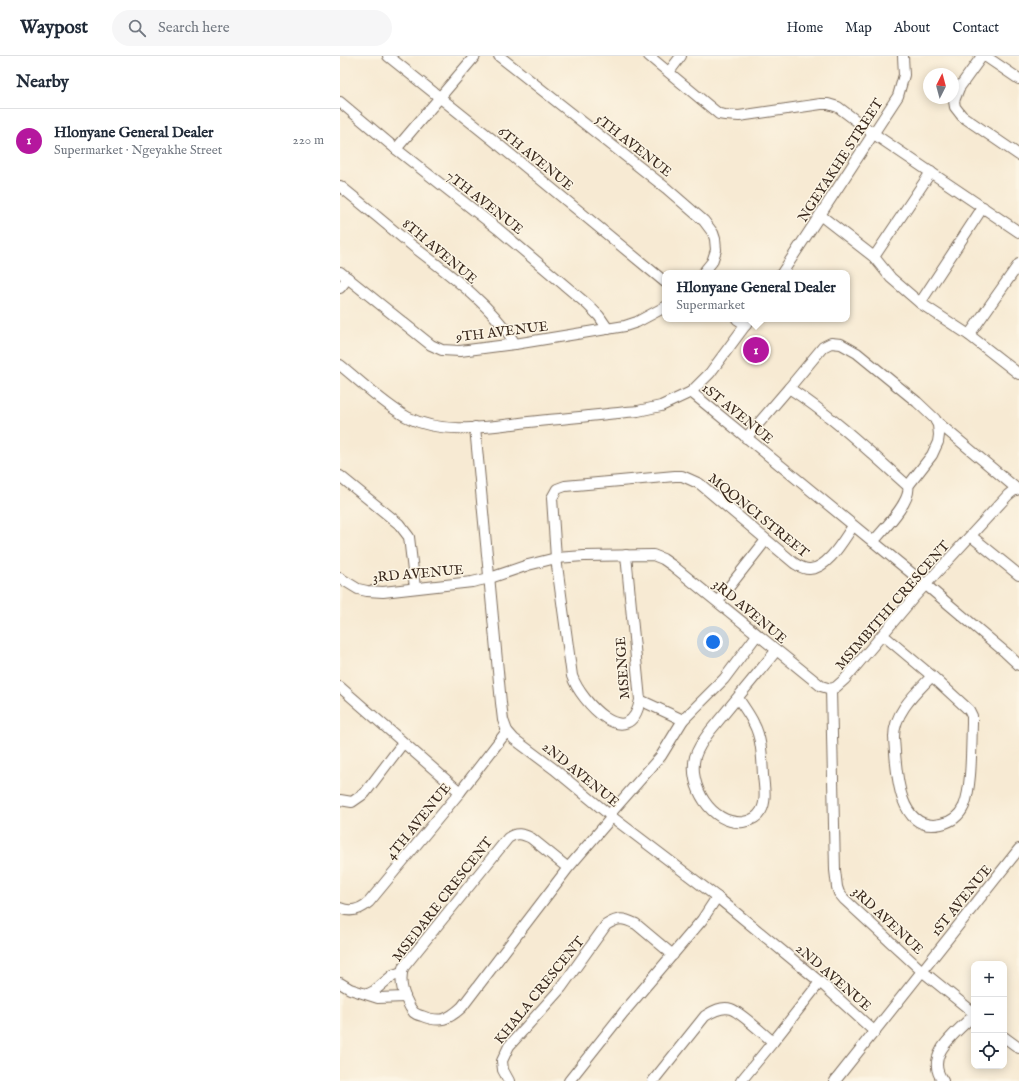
<!DOCTYPE html>
<html lang="en">
<head>
<meta charset="utf-8">
<style>
	:root { --surface:#fff; --page:#f6f6f7; --text:#1f2937; --muted:#747a83; --line:#e0e1e3; --accent:#b5179e }
	body { margin:0; font-family:"IM FELL English",serif; background:var(--page); color:var(--text) }
	.controls { position:absolute; right:12px; bottom:12px; display:grid; overflow:hidden; border-radius:8px; box-shadow:0 2px 10px #0003 }
	.controls button { width:36px; height:36px; display:grid; place-items:center; padding:0; border:0; border-bottom:1px solid var(--line); background:var(--surface); color:var(--text); font:20px sans-serif }
	.compass { position:absolute; left:583px; top:12px; width:36px; height:36px; border-radius:50%; background:var(--surface); box-shadow:0 2px 10px #0003; rotate:6deg }
	.you { position:absolute; left:373px; top:586px; width:14px; height:14px; margin:-10px; border:3px solid #fff; border-radius:50%; background:#1a73e8; box-shadow:0 0 0 6px #1a73e833 }
	.badge { display:grid; place-items:center; width:26px; height:26px; border-radius:50%; background:var(--accent); color:#fff; font-size:13px; font-weight:700 }
	.pin { position:absolute; translate:-50% -50%; border:2px solid #fff; box-shadow:0 1px 4px #0006 }
	.popup { position:absolute; left:322px; top:214px; width:188px; height:52px; box-sizing:border-box; display:grid; place-content:center; border-radius:8px; background:var(--surface); filter:drop-shadow(0 1px 3px #0005); font-size:13px; white-space:nowrap; color:var(--muted) }
	.popup b { font-size:15px; color:var(--text) }
	.popup::after { content:''; position:absolute; left:50%; top:100%; margin-left:-8px; border:8px solid transparent; border-top-color:var(--surface) }
	.list { margin:0; padding:0; list-style:none }
	h2 { display:flex; justify-content:space-between; align-items:center; height:52px; margin:0; padding:0 16px; font-size:17px }
	h2 small { font-size:13px; font-weight:400; color:var(--muted) }
	.list li { display:grid; grid-template-columns:26px 1fr auto; gap:12px; align-items:center; box-sizing:border-box; height:64px; padding:0 16px; border-top:1px solid var(--line) }
	.list b { display:block; font-size:15px; white-space:nowrap }
	.list p { margin:0; font-size:13px; white-space:nowrap; color:var(--muted) }
	.list em { font-size:13px; font-style:normal; color:var(--muted) }
	.icon { flex:none; width:22px; height:22px; fill:none; stroke:currentColor; stroke-width:2; stroke-linecap:round; stroke-linejoin:round }
	.map { position:relative; flex:none; width:679px; height:1025px; overflow:hidden }
	header { display:flex; align-items:center; gap:24px; box-sizing:border-box; height:56px; padding:0 20px; background:var(--surface); border-bottom:1px solid var(--line) }
	header strong { font-size:19px }
	nav { display:flex; gap:22px; margin-inline-start:auto; font-size:14px }
	.search { width:280px; height:36px; background:var(--page); display:flex; align-items:center; gap:10px; box-sizing:border-box; padding:0 14px; border-radius:22px; color:var(--muted); font-size:15px }
	main { display:flex }
	aside { flex:1; background:var(--surface) }
	.map>svg:first-child { display:block }
	.lines { fill:none; stroke-linecap:round; stroke-linejoin:round }
	.street-casing { stroke:#7d6d5d; stroke-width:12 }
	.street { stroke:#fff; stroke-width:10 }
	.labels { text-anchor:middle; stroke-width:3; stroke-linejoin:round; paint-order:stroke }
	.street-label { font-size:14px; fill:#3b2a1e; stroke:#fcf5e5 }
</style>
</head>
<body>
<header>
<strong>Waypost</strong>
<div class="search"><svg class="icon" aria-label="search" viewBox="0 0 24 24"><circle cx="10" cy="10" r="6"/><path d="M15 15l6 6"/></svg>Search here</div>
<nav><a>Home</a><a>Map</a><a>About</a><a>Contact</a></nav>
</header>
<main>
<aside>
<h2>Nearby<small></small></h2>
<ul class="list">
<li><span class="badge">1</span><div><b>Hlonyane General Dealer</b><p>Supermarket · Ngeyakhe Street</p></div><em>220 m</em></li>
</ul>
</aside>
<div class="map">
<svg width="679" height="1025" viewBox="0 0 679 1025">
	<rect width="100%" height="100%" fill="#fcf5e5"/>
	<filter id="ink" filterUnits="userSpaceOnUse"><feTurbulence type="fractalNoise" baseFrequency=".025" numOctaves="2"/><feDisplacementMap in="SourceGraphic" scale="8" xChannelSelector="R" yChannelSelector="G"/><feConvolveMatrix kernelMatrix="1 2 1 2 8 2 1 2 1" color-interpolation-filters="sRGB"/></filter>
	<filter id="wash" filterUnits="userSpaceOnUse"><feTurbulence type="fractalNoise" baseFrequency=".012" numOctaves="4" result="noise"/><feDisplacementMap in="SourceGraphic" scale="16" xChannelSelector="R" yChannelSelector="G"/><feGaussianBlur stdDeviation="0.9" result="paint"/><feColorMatrix in="noise" values="0 0 0 0 0 0 0 0 0 0 0 0 0 0 0 0 0 1.4 0 .05"/><feComposite in="paint" operator="in"/></filter>
	<g filter="url(#wash)">
		<rect width="100%" height="100%" fill="#f7ead3"/>
	</g>
	<g filter="url(#ink)">
		<g class="lines">
			<g class="street-casing">
				<g id="street">
					<path d="M 48,0 L 153,84 L 325,226"/>
					<path d="M 159,0 L 326,132 L 364,165 L 373,177 L 375,183 L 376,194 L 372,206 L 363,217"/>
					<path d="M 309,0 L 374,54 L 379,58 L 385,59 L 399,60 L 481,48 L 488,48 L 498,51 L 534,78 L 679,176"/>
					<path d="M 642,0 L 619,32 L 614,45 L 615,51 L 622,60 L 679,99"/>
					<path d="M 645,0 L 679,23"/>
					<path d="M 329,16 L 341,0"/>
					<path d="M 0,46 L 56,93 L 158,173 L 248,249 L 259,260 L 268,273"/>
					<path d="M 56,93 L 135,0"/>
					<path d="M 0,130 C 25,150 49,171 74,191 C 108,217 154,251 175,288"/>
					<path d="M 480,159 L 534,201 L 551,222 L 580,247 L 629,279 L 679,318"/>
					<path d="M 534,201 L 591,116"/>
					<path d="M 0,216 L 91,289 L 102,294 L 120,295 L 175,288 L 285,270 L 297,266 L 325,251"/>
					<path d="M 442,217 L 558,40 L 564,19 L 563,0"/>
					<path d="M 0,232 L 8,222"/>
					<path d="M 580,247 L 643,151"/>
					<path d="M 397,263 L 406,269"/>
					<path d="M 629,279 L 679,208"/>
					<path d="M 0,309 C 20,325 45,349 67,361 C 106,381 157,369 198,365 C 232,362 265,358 298,355 L 321,350 L 351,336 L 586,529 L 665,596 L 679,609"/>
					<path d="M 449,332 L 483,291 L 491,287 L 501,288 L 517,297 L 577,346 L 595,363 L 598,369 L 599,379 L 598,386 L 592,399 L 568,430"/>
					<path d="M 351,336 L 370,317 L 410,263"/>
					<path d="M 596,365 L 677,433"/>
					<path d="M 135,371 L 161,647 L 163,664 L 167,675 L 174,683 L 214,713 L 272,761 L 377,841 L 480,926 L 535,976"/>
					<path d="M 406,382 L 449,332 C 492,360 529,395 568,430 C 572,445 543,474 533,486"/>
					<path d="M 0,420 L 59,468 L 69,481 L 75,532"/>
					<path d="M 631,480 L 679,519"/>
					<path d="M 286,499 L 300,644 C 290,698 241,646 232,620 L 216,502 L 212,442 L 217,433 L 225,430 L 335,420 L 342,420 L 349,423 L 360,428 L 454,507 C 459,510 463,513 469,513 C 487,514 504,483 513,470"/>
					<path d="M 0,522 L 18,533 L 27,535 L 43,536 L 132,526 L 150,522 L 188,509 L 216,502 L 244,500 L 313,499 L 323,503 L 333,510 L 481,630 L 491,633"/>
					<path d="M 378,545 L 426,484"/>
					<path d="M 543,579 L 592,620"/>
					<path d="M 592,620 L 629,654 L 632,660 L 632,668 C 631,690 632,731 624,750 C 619,761 611,766 601,768 C 556,778 556,709 554,681 C 554,656 576,637 592,620 Z"/>
					<path d="M 0,631 L 120,736"/>
					<path d="M 491,633 L 495,814 L 497,831 L 499,837 L 504,843 L 582,915 L 634,957"/>
					<path d="M 491,633 L 496,631 L 505,623 L 575,540 L 668,439 L 673,435 L 679,433"/>
					<path d="M 398,642 C 403,650 410,659 414,668 C 422,683 422,703 423,719 C 424,730 427,745 421,755 C 417,762 410,765 403,766 C 371,769 348,729 355,701 C 358,691 364,683 370,675 L 436,595"/>
					<path d="M 300,644 L 343,664"/>
					<path d="M 0,744 L 12,746 L 25,737 L 63,687"/>
					<path d="M 269,759 L 321,700 L 343,664 L 384,623 L 417,579"/>
					<path d="M 228,812 L 191,782 C 183,778 176,776 168,782 L 63,912 C 60,923 61,932 66,943 C 68,946 69,951 72,954 C 74,958 78,959 82,960 C 100,967 108,964 122,951 L 228,812 L 272,761"/>
					<path d="M 0,852 C 11,857 20,854 29,846 L 120,736 L 167,675"/>
					<path d="M 0,927 L 10,933 L 38,942 L 65,941"/>
					<path d="M 28,938 L 34,935 L 53,919 L 62,916"/>
					<path d="M 664,981 L 679,992"/>
					<path d="M 169,1025 L 163,1014 L 162,1005 L 169,990 L 221,932 L 266,869 C 279,861 283,862 296,868 L 333,899"/>
					<path d="M 229,1025 L 283,957 L 362,864 L 377,841"/>
					<path d="M 313,1025 L 365,960 C 373,955 382,950 391,953 C 400,956 425,979 433,986"/>
					<path d="M 401,1025 L 433,986 L 480,926"/>
					<path d="M 495,1025 L 679,793"/>
					<path d="M 603,1025 C 583,999 617,976 634,959"/>
				</g>
			</g>
			<use href="#street" class="street"/>
		</g>
	</g>
	<g class="labels">
		<g class="street-label">
			<text transform="translate(294 89) rotate(38)" y="5">5TH AVENUE</text>
			<text transform="translate(196 102) rotate(39)" y="5">6TH AVENUE</text>
			<text transform="translate(500 104) rotate(-57)" y="5">NGEYAKHE STREET</text>
			<text transform="translate(145 146) rotate(38)" y="5">7TH AVENUE</text>
			<text transform="translate(100 195) rotate(40)" y="5">8TH AVENUE</text>
			<text transform="translate(162 275) rotate(-7)" y="5">9TH AVENUE</text>
			<text transform="translate(398 357) rotate(39)" y="5">1ST AVENUE</text>
			<text transform="translate(419 459) rotate(39)" y="5">MQONCI STREET</text>
			<text transform="translate(78 517) rotate(-5)" y="5">3RD AVENUE</text>
			<text transform="translate(552 549) rotate(-49)" y="5">MSIMBITHI CRESCENT</text>
			<text transform="translate(410 555) rotate(40)" y="5">3RD AVENUE</text>
			<text transform="translate(282 612) rotate(-94)" y="5">MSENGE</text>
			<text transform="translate(241 718) rotate(39)" y="5">2ND AVENUE</text>
			<text transform="translate(78 765) rotate(-51)" y="5">4TH AVENUE</text>
			<text transform="translate(102 843) rotate(-52)" y="5">MSEDARE CRESCENT</text>
			<text transform="translate(621 844) rotate(-51)" y="5">1ST AVENUE</text>
			<text transform="translate(548 864) rotate(43)" y="5">3RD AVENUE</text>
			<text transform="translate(494 921) rotate(41)" y="5">2ND AVENUE</text>
			<text transform="translate(199 934) rotate(-51)" y="5">KHALA CRESCENT</text>
		</g>
	</g>
</svg>
<div class="controls">
<button>+</button>
<button>−</button>
<button><svg class="icon" aria-label="locate" viewBox="0 0 24 24"><circle cx="12" cy="12" r="6"/><path d="M12 2v4M12 18v4M2 12h4M18 12h4"/></svg></button>
</div>
<svg class="compass" viewBox="-18 -18 36 36"><path d="M0-13l5 13h-10z" fill="#e53935"/><path d="M0 13l5-13h-10z" fill="#747a83"/></svg>
<div class="you"></div>
<div class="pin badge" style="left:416px;top:294px">1</div>
<div class="popup"><b>Hlonyane General Dealer</b>Supermarket</div>
</div>
</main>
</body>
</html>
